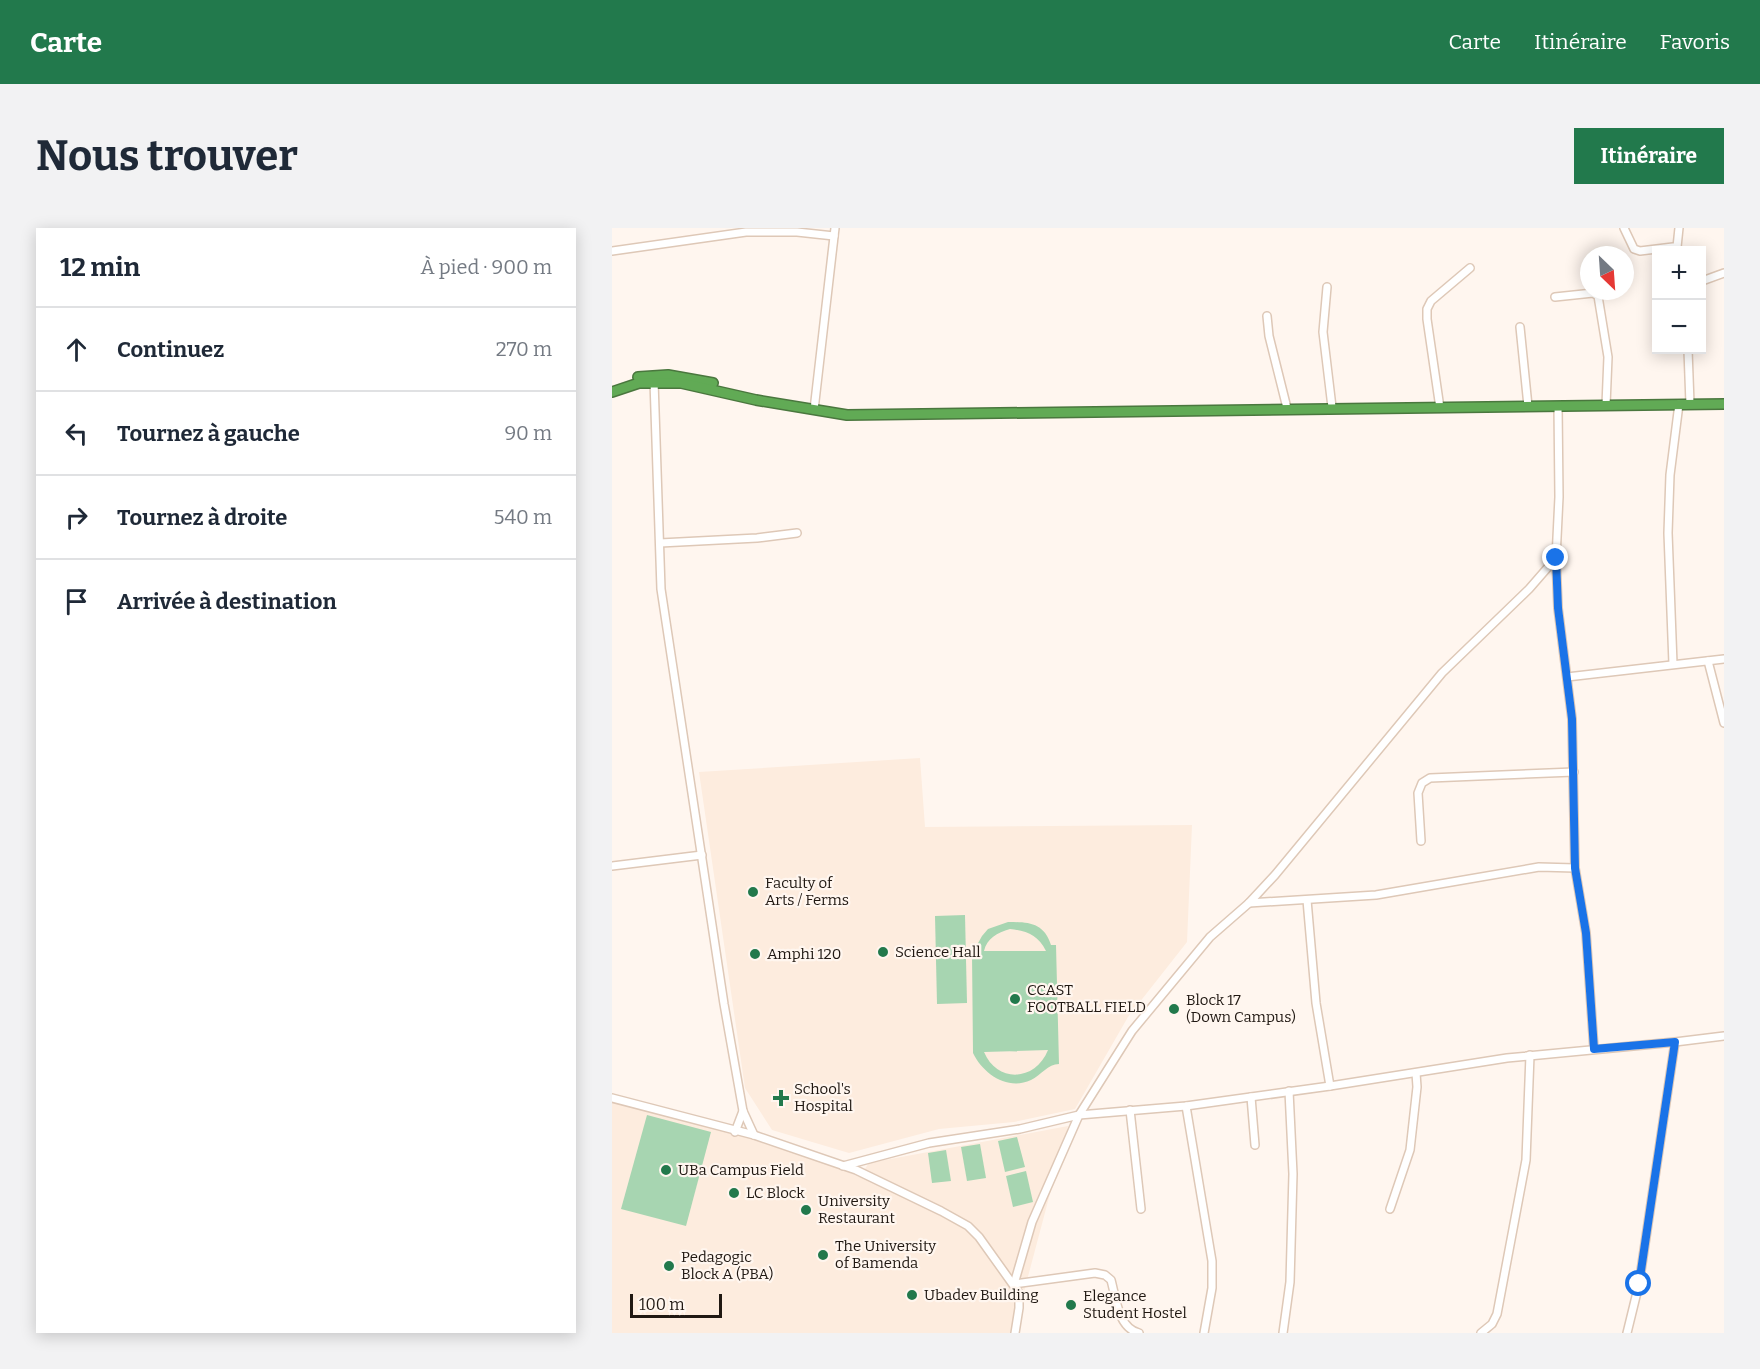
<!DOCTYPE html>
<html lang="fr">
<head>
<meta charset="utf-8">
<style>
	:root { --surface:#fff; --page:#f2f2f3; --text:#1f2937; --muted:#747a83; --line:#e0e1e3; --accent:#22794c }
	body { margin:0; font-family:Bitter,serif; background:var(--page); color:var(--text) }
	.controls { position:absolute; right:18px; top:18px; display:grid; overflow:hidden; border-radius:0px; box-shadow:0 3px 15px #0003 }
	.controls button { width:54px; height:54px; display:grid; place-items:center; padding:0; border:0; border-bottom:2px solid var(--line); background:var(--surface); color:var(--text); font:30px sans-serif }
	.compass { position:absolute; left:968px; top:18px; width:54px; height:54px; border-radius:50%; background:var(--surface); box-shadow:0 3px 15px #0003; rotate:155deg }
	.scale { position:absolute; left:18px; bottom:15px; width:92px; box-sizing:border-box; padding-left:6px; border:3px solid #201812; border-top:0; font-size:16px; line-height:21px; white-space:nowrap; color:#201812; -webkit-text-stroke:4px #fff6ef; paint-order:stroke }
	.stop { position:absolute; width:18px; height:18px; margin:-14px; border:4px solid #1a73e8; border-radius:50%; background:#fff }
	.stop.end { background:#1a73e8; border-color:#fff; box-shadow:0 2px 6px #0008 }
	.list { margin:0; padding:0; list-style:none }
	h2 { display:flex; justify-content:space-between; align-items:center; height:78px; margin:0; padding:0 24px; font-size:26px }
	h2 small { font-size:20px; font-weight:400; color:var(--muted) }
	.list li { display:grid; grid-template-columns:39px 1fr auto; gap:18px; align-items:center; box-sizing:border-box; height:84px; padding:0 24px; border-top:2px solid var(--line) }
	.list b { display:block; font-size:22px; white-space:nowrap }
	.list em { font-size:20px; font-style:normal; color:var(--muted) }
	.icon { flex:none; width:33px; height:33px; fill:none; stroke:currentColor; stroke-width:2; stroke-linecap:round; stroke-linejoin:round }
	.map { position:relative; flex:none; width:1112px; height:1105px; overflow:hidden; border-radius:0px }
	header { display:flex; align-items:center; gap:36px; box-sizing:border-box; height:84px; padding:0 30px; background:var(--accent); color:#fff }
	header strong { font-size:28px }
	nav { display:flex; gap:33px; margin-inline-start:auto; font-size:21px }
	.intro { display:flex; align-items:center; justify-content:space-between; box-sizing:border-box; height:144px; padding:0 36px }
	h1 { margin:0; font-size:42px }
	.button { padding:15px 27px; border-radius:0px; background:var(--accent); color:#fff; font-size:21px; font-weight:700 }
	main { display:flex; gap:36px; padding:0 36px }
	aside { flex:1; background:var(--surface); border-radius:0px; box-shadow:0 3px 15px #0003 }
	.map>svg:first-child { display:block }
	.built { fill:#fdecde }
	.green { fill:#a7d5b1; fill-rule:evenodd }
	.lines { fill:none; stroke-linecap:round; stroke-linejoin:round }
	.minor-casing { stroke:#dec8b7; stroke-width:10 }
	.highway-casing { stroke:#4a773e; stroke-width:12 }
	.minor { stroke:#fff; stroke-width:7 }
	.highway { stroke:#61aa55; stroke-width:9 }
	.route { stroke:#1a73e8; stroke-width:8 }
	.poi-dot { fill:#22794c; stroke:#fff6ef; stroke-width:2 }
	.labels { text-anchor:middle; stroke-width:4.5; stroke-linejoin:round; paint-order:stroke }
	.poi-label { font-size:15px; fill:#201812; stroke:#fff6ef; text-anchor:start }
</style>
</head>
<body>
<header>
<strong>Carte</strong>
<nav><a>Carte</a><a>Itinéraire</a><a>Favoris</a></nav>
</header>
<div class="intro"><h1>Nous trouver</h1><a class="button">Itinéraire</a></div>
<main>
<aside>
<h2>12 min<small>À pied · 900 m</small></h2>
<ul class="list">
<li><svg class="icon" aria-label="ahead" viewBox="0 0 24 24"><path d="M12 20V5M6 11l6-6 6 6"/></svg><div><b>Continuez</b></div><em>270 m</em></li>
<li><svg class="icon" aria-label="left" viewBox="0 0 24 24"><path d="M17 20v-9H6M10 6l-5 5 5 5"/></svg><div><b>Tournez à gauche</b></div><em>90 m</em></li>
<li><svg class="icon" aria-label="right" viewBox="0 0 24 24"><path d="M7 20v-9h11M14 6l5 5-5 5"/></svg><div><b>Tournez à droite</b></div><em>540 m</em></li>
<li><svg class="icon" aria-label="arrive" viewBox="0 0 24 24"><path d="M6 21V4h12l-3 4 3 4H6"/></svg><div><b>Arrivée à destination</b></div></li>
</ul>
</aside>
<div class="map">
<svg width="1112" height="1105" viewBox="0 0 1112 1105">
	<rect width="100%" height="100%" fill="#fff6ef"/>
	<g class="built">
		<path d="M 308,530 L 313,599 L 580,597 L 575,714 L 516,789 L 463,881 L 402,894 L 327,901 L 237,925 L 160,902 L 133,860 L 87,544 Z"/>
		<path d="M 0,872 L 172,917 L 247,949 L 257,935 L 456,898 L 401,1105 L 0,1105 Z"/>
	</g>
	<g class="green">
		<path d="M 353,687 L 355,775 L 325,776 L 323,688 Z"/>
		<path d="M 396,694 C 417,694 432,695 439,717 L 444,717 L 447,836 C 436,836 429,847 419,852 C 396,863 371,846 361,825 L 360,726 L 370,708 L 376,701 ZM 398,701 C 415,703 426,707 434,723 L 372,723 C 375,710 385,705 398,701 ZM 436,822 C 423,854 385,855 372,824 Z"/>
		<path d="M 35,887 L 99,904 L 74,998 L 9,981 Z"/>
		<path d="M 405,909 L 413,939 L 393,944 L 386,913 Z"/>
		<path d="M 368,916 L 374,950 L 355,953 L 349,919 Z"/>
		<path d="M 334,922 L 339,953 L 320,955 L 316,925 Z"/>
		<path d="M 414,943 L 421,974 L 401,979 L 394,948 Z"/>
	</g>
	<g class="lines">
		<g class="minor-casing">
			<g id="minor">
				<path d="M 1012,0 L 1022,21 L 1028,23 L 1061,19 L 1065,19 L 1066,22"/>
				<path d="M 1065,19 L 1067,0"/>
				<path d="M 0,23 L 134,4 L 185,4 L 222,8"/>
				<path d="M 1090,53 L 1112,45"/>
				<path d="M 715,59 L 711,104 L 720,179"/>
				<path d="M 943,69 L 981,65 L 986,68 L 996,129 L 994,177"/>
				<path d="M 655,88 L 657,108 L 675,180"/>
				<path d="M 908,99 L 916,178"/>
				<path d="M 1076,122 L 1078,176"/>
				<path d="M 42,153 L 49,361 L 112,776 L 131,883 L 142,907"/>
				<path d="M 946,178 L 947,269 L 944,330 L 946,380 L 960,491 L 963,640 L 974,705 L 982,821"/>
				<path d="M 828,180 L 815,91 L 815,81 L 819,73 L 858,40"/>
				<path d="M 202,182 L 223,0"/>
				<path d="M 48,315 L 145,310 L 185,305"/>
				<path d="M 1096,433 L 1112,495"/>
				<path d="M 1061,436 L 1056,305 L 1058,247 L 1067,176"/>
				<path d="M 955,449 L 1112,431"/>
				<path d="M 809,613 L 806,565 L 810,555 L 818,550 L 962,544"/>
				<path d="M 0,638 L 90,627"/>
				<path d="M 695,672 L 704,775 L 718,858"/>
				<path d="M 637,675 L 764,667 L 927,639 L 963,640"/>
				<path d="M 639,869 L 643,917"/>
				<path d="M 0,870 L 142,907 L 244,942 L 329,983 L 356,998 L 367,1009 L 407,1065 L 407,1080 L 403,1105"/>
				<path d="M 574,878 L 600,1033 L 600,1060 L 592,1105"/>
				<path d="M 518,882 L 529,981"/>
				<path d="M 123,904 L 131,883"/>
				<path d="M 231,938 L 317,915 L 408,901 L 467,887 L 574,878 L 718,858 L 895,830 L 1063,814 L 1112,808"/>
				<path d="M 778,981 L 798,922 L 805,859 L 804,845"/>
				<path d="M 402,1056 L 420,994 L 467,887 L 520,803 L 598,709 L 637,675 L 663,647 L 830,445 L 917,361 L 944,330"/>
				<path d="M 402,1056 L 483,1045 L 493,1047 L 499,1052 C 504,1070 506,1100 527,1105"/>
				<path d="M 671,1105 L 678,1054 L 681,946 L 677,863"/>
				<path d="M 869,1105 L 880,1096 L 885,1086 L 914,932 L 918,827"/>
				<path d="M 1015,1105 L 1027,1056 L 1063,814"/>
			</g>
		</g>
		<g class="highway-casing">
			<g id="highway">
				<path d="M 26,149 L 56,147 L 101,155"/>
				<path d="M 0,164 L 27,155 L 69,155 L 144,172 L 235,187 L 1112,176"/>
			</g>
		</g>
		<use href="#minor" class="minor"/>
		<use href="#highway" class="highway"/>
	</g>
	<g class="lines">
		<path class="route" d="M 944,330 L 946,380 L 960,491 L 963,640 L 974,705 L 982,821 L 1063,814 L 1027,1056"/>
	</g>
	<g class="poi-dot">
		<circle cx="141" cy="664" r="6"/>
		<circle cx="271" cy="724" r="6"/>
		<circle cx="143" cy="726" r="6"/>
		<circle cx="403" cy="771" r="6"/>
		<circle cx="562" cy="781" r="6"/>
		<path d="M166 861h6v6h6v6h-6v6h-6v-6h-6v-6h6z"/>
		<circle cx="54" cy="942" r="6"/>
		<circle cx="122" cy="965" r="6"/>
		<circle cx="194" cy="982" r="6"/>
		<circle cx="211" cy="1027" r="6"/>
		<circle cx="57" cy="1038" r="6"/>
		<circle cx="300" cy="1067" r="6"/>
		<circle cx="459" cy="1077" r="6"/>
	</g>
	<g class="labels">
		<g class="poi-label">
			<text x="153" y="660">Faculty of<tspan x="153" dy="17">Arts / Ferms</tspan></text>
			<text x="283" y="729">Science Hall</text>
			<text x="155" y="731">Amphi 120</text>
			<text x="415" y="767">CCAST<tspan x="415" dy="17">FOOTBALL FIELD</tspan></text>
			<text x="574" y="777">Block 17<tspan x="574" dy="17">(Down Campus)</tspan></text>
			<text x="182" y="866">School's<tspan x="182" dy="17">Hospital</tspan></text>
			<text x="66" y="947">UBa Campus Field</text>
			<text x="134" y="970">LC Block</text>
			<text x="206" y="978">University<tspan x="206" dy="17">Restaurant</tspan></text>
			<text x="223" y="1023">The University<tspan x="223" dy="17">of Bamenda</tspan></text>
			<text x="69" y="1034">Pedagogic<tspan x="69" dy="17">Block A (PBA)</tspan></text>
			<text x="312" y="1072">Ubadev Building</text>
			<text x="471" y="1073">Elegance<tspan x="471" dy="17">Student Hostel</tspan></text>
		</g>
	</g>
</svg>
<div class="controls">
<button>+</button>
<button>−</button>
</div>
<svg class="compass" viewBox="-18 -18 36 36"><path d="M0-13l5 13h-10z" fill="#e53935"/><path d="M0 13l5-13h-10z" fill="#747a83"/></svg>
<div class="scale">100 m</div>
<div class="stop" style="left:1027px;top:1056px"></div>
<div class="stop end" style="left:944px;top:330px"></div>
</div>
</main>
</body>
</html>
